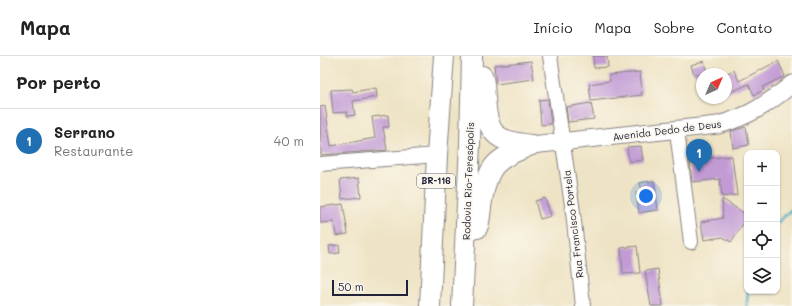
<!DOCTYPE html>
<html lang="pt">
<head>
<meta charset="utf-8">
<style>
	:root { --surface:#fff; --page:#f2f2f2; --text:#222; --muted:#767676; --line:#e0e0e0; --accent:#1f6fb2 }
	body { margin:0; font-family:Mali,sans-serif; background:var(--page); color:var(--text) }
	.controls { position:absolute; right:12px; bottom:12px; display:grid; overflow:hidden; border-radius:8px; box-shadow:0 1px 3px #0004 }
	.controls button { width:36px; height:36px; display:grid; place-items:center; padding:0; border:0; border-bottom:1px solid var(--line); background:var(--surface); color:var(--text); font:20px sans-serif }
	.compass { position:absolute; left:376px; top:12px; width:36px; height:36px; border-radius:50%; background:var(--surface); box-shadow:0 1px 3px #0004; rotate:44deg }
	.scale { position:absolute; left:12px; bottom:10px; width:76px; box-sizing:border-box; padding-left:4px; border:2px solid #22223b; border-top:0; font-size:11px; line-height:14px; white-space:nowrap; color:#22223b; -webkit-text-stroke:3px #fbf7ec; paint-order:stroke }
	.you { position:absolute; left:326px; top:140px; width:14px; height:14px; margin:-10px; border:3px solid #fff; border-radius:50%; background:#1a73e8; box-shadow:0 0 0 6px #1a73e833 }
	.badge { display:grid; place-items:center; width:26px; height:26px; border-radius:50%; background:var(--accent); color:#fff; font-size:13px; font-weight:700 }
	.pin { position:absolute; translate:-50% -33px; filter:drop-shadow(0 1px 2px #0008) }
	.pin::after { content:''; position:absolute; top:21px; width:14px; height:12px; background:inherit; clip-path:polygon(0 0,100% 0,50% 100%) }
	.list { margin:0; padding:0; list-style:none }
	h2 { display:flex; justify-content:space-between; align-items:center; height:52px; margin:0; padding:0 16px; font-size:17px }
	h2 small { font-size:13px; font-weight:400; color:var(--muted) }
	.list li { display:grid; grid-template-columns:26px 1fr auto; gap:12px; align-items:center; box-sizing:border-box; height:64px; padding:0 16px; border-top:1px solid var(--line) }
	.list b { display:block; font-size:15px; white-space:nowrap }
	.list p { margin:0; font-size:13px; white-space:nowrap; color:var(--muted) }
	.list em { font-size:13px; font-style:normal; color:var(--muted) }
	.icon { flex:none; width:22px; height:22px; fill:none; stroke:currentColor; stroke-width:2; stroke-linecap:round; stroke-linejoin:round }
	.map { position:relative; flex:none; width:472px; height:250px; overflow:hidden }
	header { display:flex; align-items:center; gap:24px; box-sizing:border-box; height:56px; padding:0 20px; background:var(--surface); border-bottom:1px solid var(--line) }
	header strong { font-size:19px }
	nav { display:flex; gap:22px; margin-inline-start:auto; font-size:14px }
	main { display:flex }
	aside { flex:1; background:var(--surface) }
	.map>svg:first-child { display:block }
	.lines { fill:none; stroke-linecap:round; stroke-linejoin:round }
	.stream { stroke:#45afc3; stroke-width:3 }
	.building { fill:#c29bd5 }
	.minor-casing { stroke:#888280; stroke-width:16 }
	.major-casing { stroke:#888280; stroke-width:19 }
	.highway-casing { stroke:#888280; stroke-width:22 }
	.minor { stroke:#fff; stroke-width:14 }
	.major { stroke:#fff; stroke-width:17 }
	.highway { stroke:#fff; stroke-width:20 }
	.labels { text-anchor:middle; stroke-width:3.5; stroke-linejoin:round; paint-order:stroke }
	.shield { fill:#fbf7ec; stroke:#636270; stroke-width:1 }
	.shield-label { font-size:9px; font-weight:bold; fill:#22223b }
	.street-label { font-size:10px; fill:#22223b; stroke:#fbf7ec }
</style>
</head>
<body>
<header>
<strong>Mapa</strong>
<nav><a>Início</a><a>Mapa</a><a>Sobre</a><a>Contato</a></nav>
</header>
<main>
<aside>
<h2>Por perto<small></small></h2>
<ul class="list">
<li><span class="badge">1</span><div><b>Serrano</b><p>Restaurante</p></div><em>40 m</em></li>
</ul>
</aside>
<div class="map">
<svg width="472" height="250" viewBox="0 0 472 250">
	<rect width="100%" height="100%" fill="#fbf7ec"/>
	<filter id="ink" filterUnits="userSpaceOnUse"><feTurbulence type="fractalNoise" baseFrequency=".025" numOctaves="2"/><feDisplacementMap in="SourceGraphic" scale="8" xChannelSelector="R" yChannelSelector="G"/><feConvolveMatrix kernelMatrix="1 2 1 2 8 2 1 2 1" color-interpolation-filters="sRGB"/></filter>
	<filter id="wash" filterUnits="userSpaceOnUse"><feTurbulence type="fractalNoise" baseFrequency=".012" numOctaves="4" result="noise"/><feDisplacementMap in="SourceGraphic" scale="16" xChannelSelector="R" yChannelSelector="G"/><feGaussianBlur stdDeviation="0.9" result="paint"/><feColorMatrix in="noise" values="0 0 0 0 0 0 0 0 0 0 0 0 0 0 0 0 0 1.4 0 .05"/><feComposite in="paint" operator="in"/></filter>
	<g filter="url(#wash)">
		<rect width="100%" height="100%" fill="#eee3c4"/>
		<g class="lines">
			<g class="stream">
				<path d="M 457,167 L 472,153"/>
				<path d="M 427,250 L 428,235"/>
			</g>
		</g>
		<g id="blocks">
			<g class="building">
				<path d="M 273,0 L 287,0 L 288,11 L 274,12 Z"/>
				<path d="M 211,5 L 214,23 L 176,28 L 174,9 Z"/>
				<path d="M 384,5 L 387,18 L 374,18 L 371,9 Z"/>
				<path d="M 458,5 L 465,20 L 442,31 L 444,34 L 434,39 L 429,28 L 406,38 L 406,31 L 409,30 L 405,18 L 414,14 L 419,25 Z"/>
				<path d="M 320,16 L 322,39 L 271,45 L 269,28 L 290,25 L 289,19 Z"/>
				<path d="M 56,32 L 57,41 L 33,45 L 35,59 L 27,60 L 27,56 L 13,57 L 11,34 L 32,33 L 33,36 Z"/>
				<path d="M 228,43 L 231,68 L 221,69 L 219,44 Z"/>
				<path d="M 271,47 L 274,63 L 248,66 L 246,51 Z"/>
				<path d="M 5,50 L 11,90 L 55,82 L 52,61 L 68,59 L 69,71 L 63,71 L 67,94 L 1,99 L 0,51 Z"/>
				<path d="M 426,71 L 429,89 L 413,92 L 411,75 Z"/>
				<path d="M 321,90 L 323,104 L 309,106 L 307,91 Z"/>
				<path d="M 412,100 L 417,139 L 402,141 L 400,123 L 372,126 L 370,104 Z"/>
				<path d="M 39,122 L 41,141 L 22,143 L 20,124 Z"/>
				<path d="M 334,125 L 338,154 L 319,157 L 316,136 L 322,135 L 320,127 Z"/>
				<path d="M 225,142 L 231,160 L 220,163 L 215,145 Z"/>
				<path d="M 402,143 L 427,159 L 427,162 L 411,186 L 403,181 L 384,184 L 381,166 L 403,162 Z"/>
				<path d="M 23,148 L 28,178 L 16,180 L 14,166 L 0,167 L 0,151 Z"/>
				<path d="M 19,189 L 20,197 L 10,198 L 9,190 Z"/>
				<path d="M 317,190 L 320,217 L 303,218 L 301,192 Z"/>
				<path d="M 338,213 L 343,250 L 331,250 L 325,215 Z"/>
			</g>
		</g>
	</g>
	<g filter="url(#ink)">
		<use href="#blocks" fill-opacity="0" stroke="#888280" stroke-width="1"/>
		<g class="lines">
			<g class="minor-casing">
				<g id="minor">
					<path d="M 230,0 L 253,156 L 263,250"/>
					<path d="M 357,75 L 371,186"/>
					<path d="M 0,108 L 117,99"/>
				</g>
			</g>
			<g class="major-casing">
				<path id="major" d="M 211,89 L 398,69 C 430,60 446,49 472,28"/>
			</g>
			<g class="highway-casing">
				<g id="highway">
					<path d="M 162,20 C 165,26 164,34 165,41 C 167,79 175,85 211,89"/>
					<path d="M 157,172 C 161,164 160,153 162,145 C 168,106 178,103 211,89"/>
					<path d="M 110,250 L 117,99 L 124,0"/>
					<path d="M 142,250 L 150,88 L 152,0"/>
				</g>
			</g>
			<use href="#minor" class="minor"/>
			<use href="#major" class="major"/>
			<use href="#highway" class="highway"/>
		</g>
	</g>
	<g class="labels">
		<rect class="shield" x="97" y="118" width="38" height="14" rx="3"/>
		<g class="shield-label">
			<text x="116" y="128">BR-116</text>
		</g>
		<g class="street-label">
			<text transform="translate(347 74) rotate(-7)" y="4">Avenida Dedo de Deus</text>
			<text transform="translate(148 125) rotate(-88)" y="4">Rodovia Rio-Teresópolis</text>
			<text transform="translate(253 168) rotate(-97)" y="4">Rua Francisco Portela</text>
		</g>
	</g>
</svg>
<div class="controls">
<button>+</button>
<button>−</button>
<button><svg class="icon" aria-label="locate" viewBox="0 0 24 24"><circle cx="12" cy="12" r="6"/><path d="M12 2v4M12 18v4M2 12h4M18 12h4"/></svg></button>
<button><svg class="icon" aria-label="layers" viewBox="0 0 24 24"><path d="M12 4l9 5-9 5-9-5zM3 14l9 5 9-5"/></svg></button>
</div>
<svg class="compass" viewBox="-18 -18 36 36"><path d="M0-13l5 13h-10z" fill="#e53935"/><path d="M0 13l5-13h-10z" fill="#767676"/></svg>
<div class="scale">50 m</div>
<div class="you"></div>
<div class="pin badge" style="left:379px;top:116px">1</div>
</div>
</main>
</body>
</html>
